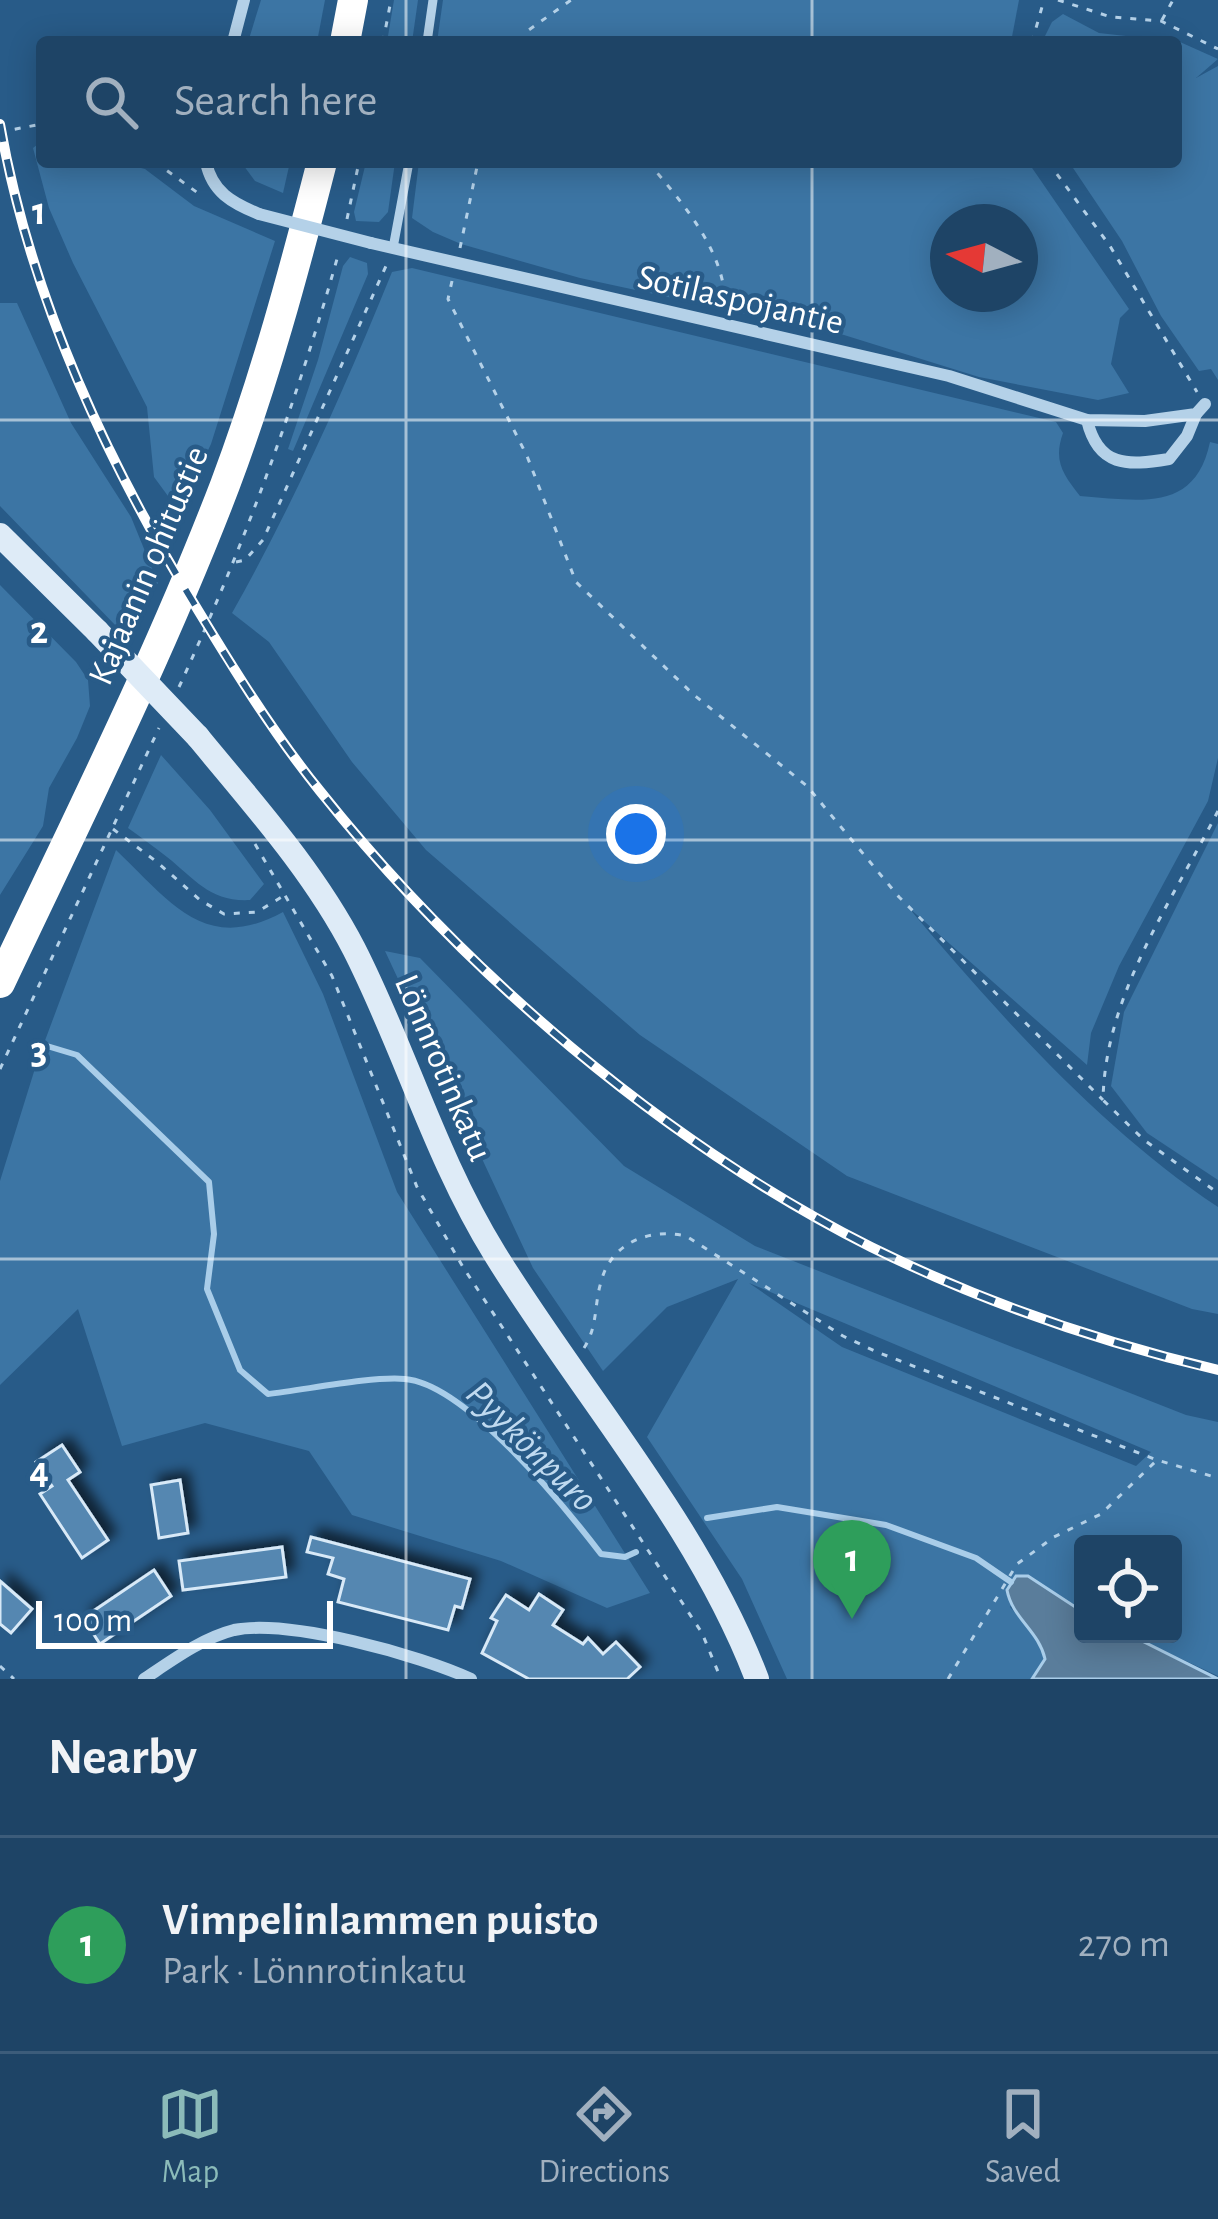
<!DOCTYPE html>
<html lang="en">
<head>
<meta charset="utf-8">
<style>
	:root { --surface:#1e4466; --page:#264b6c; --text:#f1f3f6; --muted:#a1b0bf; --line:#3c5c7a; --accent:#8bbbb9 }
	body { margin:0; font-family:"Alegreya Sans",sans-serif; background:var(--page); color:var(--text) }
	.controls { position:absolute; right:36px; bottom:36px; display:grid; overflow:hidden; border-radius:12px; box-shadow:0 6px 30px #0003 }
	.controls button { width:108px; height:108px; display:grid; place-items:center; padding:0; border:0; border-bottom:3px solid var(--line); background:var(--surface); color:var(--text); font:60px sans-serif }
	.compass { position:absolute; left:930px; top:204px; width:108px; height:108px; border-radius:50%; background:var(--surface); box-shadow:0 6px 30px #0003; rotate:276deg }
	.scale { position:absolute; left:36px; bottom:30px; width:297px; box-sizing:border-box; padding-left:12px; border:6px solid #fff; border-top:0; font-size:33px; line-height:42px; white-space:nowrap; color:#fff; -webkit-text-stroke:9px #285b88; paint-order:stroke }
	.you { position:absolute; left:636px; top:834px; width:42px; height:42px; margin:-30px; border:9px solid #fff; border-radius:50%; background:#1a73e8; box-shadow:0 0 0 18px #1a73e833 }
	.badge { display:grid; place-items:center; width:78px; height:78px; border-radius:50%; background:var(--accent); color:#fff; font-size:39px; font-weight:700 }
	.pin { position:absolute; translate:-50% -99px; filter:drop-shadow(0 3px 6px #0008) }
	.pin::after { content:''; position:absolute; top:63px; width:42px; height:36px; background:inherit; clip-path:polygon(0 0,100% 0,50% 100%) }
	.list { margin:0; padding:0; list-style:none }
	h2 { display:flex; justify-content:space-between; align-items:center; height:156px; margin:0; padding:0 48px; font-size:51px }
	h2 small { font-size:39px; font-weight:400; color:var(--muted) }
	.list li { display:grid; grid-template-columns:78px 1fr auto; gap:36px; align-items:center; box-sizing:border-box; height:216px; padding:0 48px; border-top:3px solid var(--line) }
	.list b { display:block; font-size:45px; white-space:nowrap }
	.list p { margin:0; font-size:39px; white-space:nowrap; color:var(--muted) }
	.list em { font-size:39px; font-style:normal; color:var(--muted) }
	.icon { flex:none; width:66px; height:66px; fill:none; stroke:currentColor; stroke-width:2; stroke-linecap:round; stroke-linejoin:round }
	.map { position:relative; flex:none; width:1218px; height:1679px; overflow:hidden }
	.search { position:absolute; background:var(--surface); box-shadow:0 6px 30px #0003; left:36px; right:36px; top:36px; height:132px; display:flex; align-items:center; gap:30px; box-sizing:border-box; padding:0 42px; border-radius:12px; color:var(--muted); font-size:45px }
	.sheet { height:372px; background:var(--surface) }
	nav { display:flex; justify-content:space-around; align-items:center; box-sizing:border-box; height:168px; border-top:3px solid var(--line); background:var(--surface); font-size:33px; color:var(--muted) }
	nav a { display:grid; justify-items:center; gap:6px }
	nav .on { color:var(--accent) }
	.map>svg:first-child { display:block }
	.green { fill:#3c75a4; fill-rule:evenodd }
	.water { fill:#5a7d9b; stroke:#a9cde9; stroke-width:3 }
	.lines { fill:none; stroke-linecap:round; stroke-linejoin:round }
	.stream { stroke:#a9cde9; stroke-width:6 }
	.building { fill:#5487b1; stroke:#d8e9f7; stroke-width:3; filter:url(#shadow) }
	.path { stroke:#b4d1e8; stroke-width:3; stroke-dasharray:6 9; stroke-linecap:butt }
	.lane { stroke:#b4d1e8; stroke-width:9 }
	.street { stroke:#b4d1e8; stroke-width:12 }
	.secondary { stroke:#deebf7; stroke-width:24 }
	.highway { stroke:#fff; stroke-width:30 }
	.rail-casing { stroke:#fff; stroke-width:10 }
	.rail { stroke:#285b88; stroke-width:6; stroke-dasharray:18; stroke-linecap:butt }
	.street-bridge { stroke:#b4d1e8; stroke-width:12 }
	.secondary-bridge { stroke:#deebf7; stroke-width:24 }
	.grid { fill:none; stroke:#fff; stroke-width:3; stroke-opacity:0.55 }
	.labels { text-anchor:middle; stroke-width:9; stroke-linejoin:round; paint-order:stroke }
	.street-label { font-size:36px; fill:#fff; stroke:#285b88 }
	.water-label { font-size:39px; font-style:italic; fill:#c0daf0; stroke:#285b88 }
	.grid-label { font-size:39px; text-anchor:middle; font-weight:bold; fill:#fff; stroke:#285b88; stroke-width:9; stroke-linejoin:round; paint-order:stroke }
</style>
</head>
<body>
<div class="map">
<svg width="1218" height="1679" viewBox="0 0 1218 1679">
	<defs>
		<filter id="shadow"><feDropShadow dx="8" dy="-8" stdDeviation="6" flood-color="#0009"/></filter>
	</defs>
	<rect width="100%" height="100%" fill="#285b88"/>
	<g class="green">
		<path d="M 261,0 L 325,0 L 317,42 L 248,42 Z"/>
		<path d="M 394,0 L 418,0 L 412,42 L 387,42 Z"/>
		<path d="M 443,0 L 1019,0 L 1011,42 L 437,42 Z"/>
		<path d="M 1063,14 L 1099,33 L 1180,42 L 1218,59 L 1196,78 L 1218,66 L 1218,380 L 1211,369 L 1199,371 L 1161,316 L 1122,241 L 1069,162 L 1176,162 L 1176,42 L 1042,42 L 1052,22 Z"/>
		<path d="M 42,141 L 42,162 L 118,162 L 145,169 L 194,206 L 275,241 L 211,444 L 179,511 L 154,477 L 147,407 L 73,263 L 49,208 L 33,148 Z"/>
		<path d="M 241,162 L 290,162 L 283,193 L 255,181 Z"/>
		<path d="M 366,162 L 395,162 L 388,212 L 379,222 L 356,221 L 354,212 Z"/>
		<path d="M 419,162 L 1028,162 L 1129,309 L 1120,318 L 1111,364 L 1129,393 L 1098,400 L 979,377 L 844,335 L 580,278 L 461,244 L 433,232 L 412,218 ZM 948,222 L 1020,222 L 1020,294 L 948,294 Z"/>
		<path d="M 350,257 L 367,263 L 368,274 L 293,451 L 288,449 L 318,360 L 343,266 Z"/>
		<path d="M 412,268 L 1056,422 L 1063,433 C 1053,461 1063,474 1080,496 C 1138,500 1195,514 1210,442 L 1218,444 L 1218,758 L 1208,801 L 1119,966 L 1091,1033 L 1087,1065 L 908,907 C 1000,1016 1100,1128 1218,1207 L 1218,1314 L 1192,1309 L 847,1176 L 640,1035 L 426,850 L 352,762 L 269,642 L 232,613 C 294,503 344,390 392,272 Z"/>
		<path d="M 0,303 L 17,303 L 71,423 L 131,517 L 158,583 L 118,628 L 0,506 Z"/>
		<path d="M 0,585 L 76,662 L 88,680 L 90,706 L 77,738 L 49,788 L 43,826 L 0,895 Z"/>
		<path d="M 161,755 L 210,810 L 264,884 L 250,900 C 210,902 196,880 167,857 C 154,847 141,837 128,828 Z"/>
		<path d="M 1218,823 L 1218,1180 L 1147,1133 L 1111,1086 L 1124,1012 Z"/>
		<path d="M 116,850 C 170,901 204,955 283,912 L 323,994 L 397,1192 L 650,1593 L 607,1608 L 501,1561 L 352,1515 L 309,1451 L 205,1423 L 122,1446 L 78,1309 L 0,1385 L 0,1181 L 37,1062 Z"/>
		<path d="M 385,951 L 420,958 L 624,1166 L 755,1246 L 1186,1415 L 1218,1422 L 1218,1676 L 1128,1634 L 1173,1634 L 1173,1544 L 1083,1544 L 1083,1612 L 1028,1576 L 1010,1607 L 1039,1640 L 1045,1660 L 1032,1679 L 787,1679 L 742,1579 L 647,1437 L 738,1279 L 667,1307 L 603,1371 L 533,1268 ZM 749,1283 L 1151,1452 L 1136,1466 L 842,1347 Z"/>
	</g>
	<path class="water" d="M 1016,1576 L 1028,1576 L 1083,1612 L 1083,1634 L 1128,1634 L 1218,1679 L 1032,1679 L 1045,1659 C 1039,1631 1012,1618 1007,1590 Z"/>
	<g class="lines">
		<g class="stream">
			<path d="M 37,1043 L 77,1055 L 209,1182 L 214,1234 L 207,1289 L 240,1370 L 268,1394 C 305,1390 371,1376 405,1379 C 466,1384 565,1507 601,1554 L 625,1557 L 636,1552"/>
			<path d="M 707,1518 L 777,1507 L 886,1525 L 976,1558 L 1011,1582"/>
		</g>
	</g>
	<g class="building">
		<path d="M 62,1445 L 80,1472 L 68,1480 L 108,1540 L 82,1558 L 40,1494 L 52,1486 L 36,1462 Z"/>
		<path d="M 180,1480 L 188,1533 L 159,1538 L 151,1485 Z"/>
		<path d="M 311,1537 L 470,1579 L 462,1608 L 455,1606 L 448,1630 L 338,1602 L 344,1579 L 328,1574 L 333,1558 L 307,1552 Z"/>
		<path d="M 282,1547 L 286,1577 L 183,1590 L 179,1561 Z"/>
		<path d="M 154,1570 L 171,1596 L 100,1644 L 83,1618 Z"/>
		<path d="M 0,1581 L 32,1609 L 11,1633 L 0,1624 Z"/>
		<path d="M 539,1594 L 563,1610 L 553,1625 L 583,1644 L 588,1638 L 603,1654 L 616,1642 L 640,1667 L 627,1679 L 529,1679 L 482,1653 L 497,1621 L 491,1618 L 506,1595 L 529,1610 Z"/>
	</g>
	<g class="lines">
		<g class="path">
			<path d="M 1058,0 L 1111,17 L 1161,21 L 1218,49"/>
			<path d="M 1162,20 L 1173,0"/>
			<path d="M 383,42 L 391,0"/>
			<path d="M 521,42 L 526,32 L 571,0"/>
			<path d="M 1032,42 L 1044,0"/>
			<path d="M 0,132 L 42,124"/>
			<path d="M 155,162 L 202,196"/>
			<path d="M 648,162 C 681,201 726,252 725,305"/>
			<path d="M 1048,162 L 1110,246 L 1197,392"/>
			<path d="M 347,219 L 359,162"/>
			<path d="M 460,248 L 478,162"/>
			<path d="M 452,281 L 448,299 L 527,456 L 576,582 L 694,695 L 807,786 L 899,897 L 1103,1100"/>
			<path d="M 236,562 L 245,560 L 263,540 L 386,266"/>
			<path d="M 179,687 C 244,546 297,401 339,252"/>
			<path d="M 1218,811 C 1171,903 1105,995 1103,1100 L 1144,1140 L 1218,1193"/>
			<path d="M 113,829 L 157,862 L 200,900 L 224,914 L 257,912 L 285,895"/>
			<path d="M 255,844 L 332,976 L 417,1187 L 463,1267 L 702,1633 L 721,1679"/>
			<path d="M 0,1069 L 159,728"/>
			<path d="M 584,1348 C 598,1326 594,1305 601,1282 C 611,1242 650,1228 686,1236 L 843,1336 L 877,1352 L 1157,1460 L 1218,1478"/>
			<path d="M 0,1666 L 14,1679"/>
			<path d="M 948,1679 L 1017,1564 L 1054,1537 L 1101,1514 L 1157,1460"/>
		</g>
		<g class="lane">
			<path d="M 427,42 L 433,0"/>
			<path d="M 393,248 L 409,162"/>
		</g>
		<g class="street">
			<path d="M 233,42 L 244,0"/>
			<path d="M 206,162 C 212,192 232,203 259,214"/>
			<path d="M 371,243 L 949,376 L 1087,420 L 1145,421 L 1196,414 L 1205,404"/>
			<path d="M 1087,420 C 1098,467 1127,466 1169,459 L 1187,436 L 1196,414"/>
			<path d="M 144,1679 C 171,1661 202,1638 234,1630 C 289,1619 420,1655 471,1679"/>
		</g>
		<g class="secondary">
			<path d="M 0,535 L 97,631"/>
			<path d="M 198,737 C 253,804 313,870 354,949 C 405,1049 435,1157 495,1254 C 580,1392 699,1526 757,1679"/>
		</g>
		<g class="highway">
			<path d="M 345,42 L 353,0"/>
			<path d="M 0,983 C 78,818 160,655 225,485 C 265,379 294,271 322,162"/>
		</g>
		<g class="rail-casing">
			<path id="rail" d="M 0,124 C 29,290 100,448 187,592 C 228,660 270,729 320,791 C 465,973 663,1142 871,1247 C 980,1301 1100,1342 1218,1370"/>
		</g>
		<use href="#rail" class="rail"/>
		<path class="street-bridge" d="M 259,214 L 371,243"/>
		<path class="secondary-bridge" d="M 97,631 L 198,737"/>
	</g>
	<path class="grid" d="M 406,0 L 406,42M 812,0 L 812,42M 406,162 L 406,1679M 812,162 L 812,1679M 0,420 L 1218,420M 0,840 L 1218,840M 0,1259 L 1218,1259"/>
	<g class="labels">
		<g class="street-label">
			<text transform="translate(741 298) rotate(13)" y="13">Sotilaspojantie</text>
			<text transform="translate(147 565) rotate(-67)" y="13">Kajaanin ohitustie</text>
			<text transform="translate(445 1067) rotate(67)" y="13">Lönnrotinkatu</text>
		</g>
		<g class="water-label">
			<text transform="translate(533 1445) rotate(45)" y="14">Pyykönpuro</text>
		</g>
	</g>
	<g class="grid-label">
		<text x="39" y="224">1</text>
		<text x="39" y="643">2</text>
		<text x="39" y="1063">3</text>
		<text x="39" y="1483">4</text>
	</g>
</svg>
<div class="controls">
<button><svg class="icon" aria-label="locate" viewBox="0 0 24 24"><circle cx="12" cy="12" r="6"/><path d="M12 2v4M12 18v4M2 12h4M18 12h4"/></svg></button>
</div>
<svg class="compass" viewBox="-18 -18 36 36"><path d="M0-13l5 13h-10z" fill="#e53935"/><path d="M0 13l5-13h-10z" fill="#a1b0bf"/></svg>
<div class="scale">100 m</div>
<div class="you"></div>
<div class="pin badge" style="left:852px;top:1619px;background:#2e9e5b">1</div>
<div class="search"><svg class="icon" aria-label="search" viewBox="0 0 24 24"><circle cx="10" cy="10" r="6"/><path d="M15 15l6 6"/></svg>Search here</div>
</div>
<section class="sheet">
<h2>Nearby<small></small></h2>
<ul class="list">
<li><span class="badge" style="background:#2e9e5b">1</span><div><b>Vimpelinlammen puisto</b><p>Park · Lönnrotinkatu</p></div><em>270 m</em></li>
</ul>
</section>
<nav>
<a class="on"><svg class="icon" aria-label="map" viewBox="0 0 24 24"><path d="M3 6l6-2 6 2 6-2v14l-6 2-6-2-6 2zM9 4v14M15 6v14"/></svg>Map</a>
<a><svg class="icon" aria-label="directions" viewBox="0 0 24 24"><path d="M12 3l9 9-9 9-9-9zM9 14v-3h6M13 9l2 2-2 2"/></svg>Directions</a>
<a><svg class="icon" aria-label="saved" viewBox="0 0 24 24"><path d="M7 4h10v16l-5-4-5 4z"/></svg>Saved</a>
</nav>
</body>
</html>
